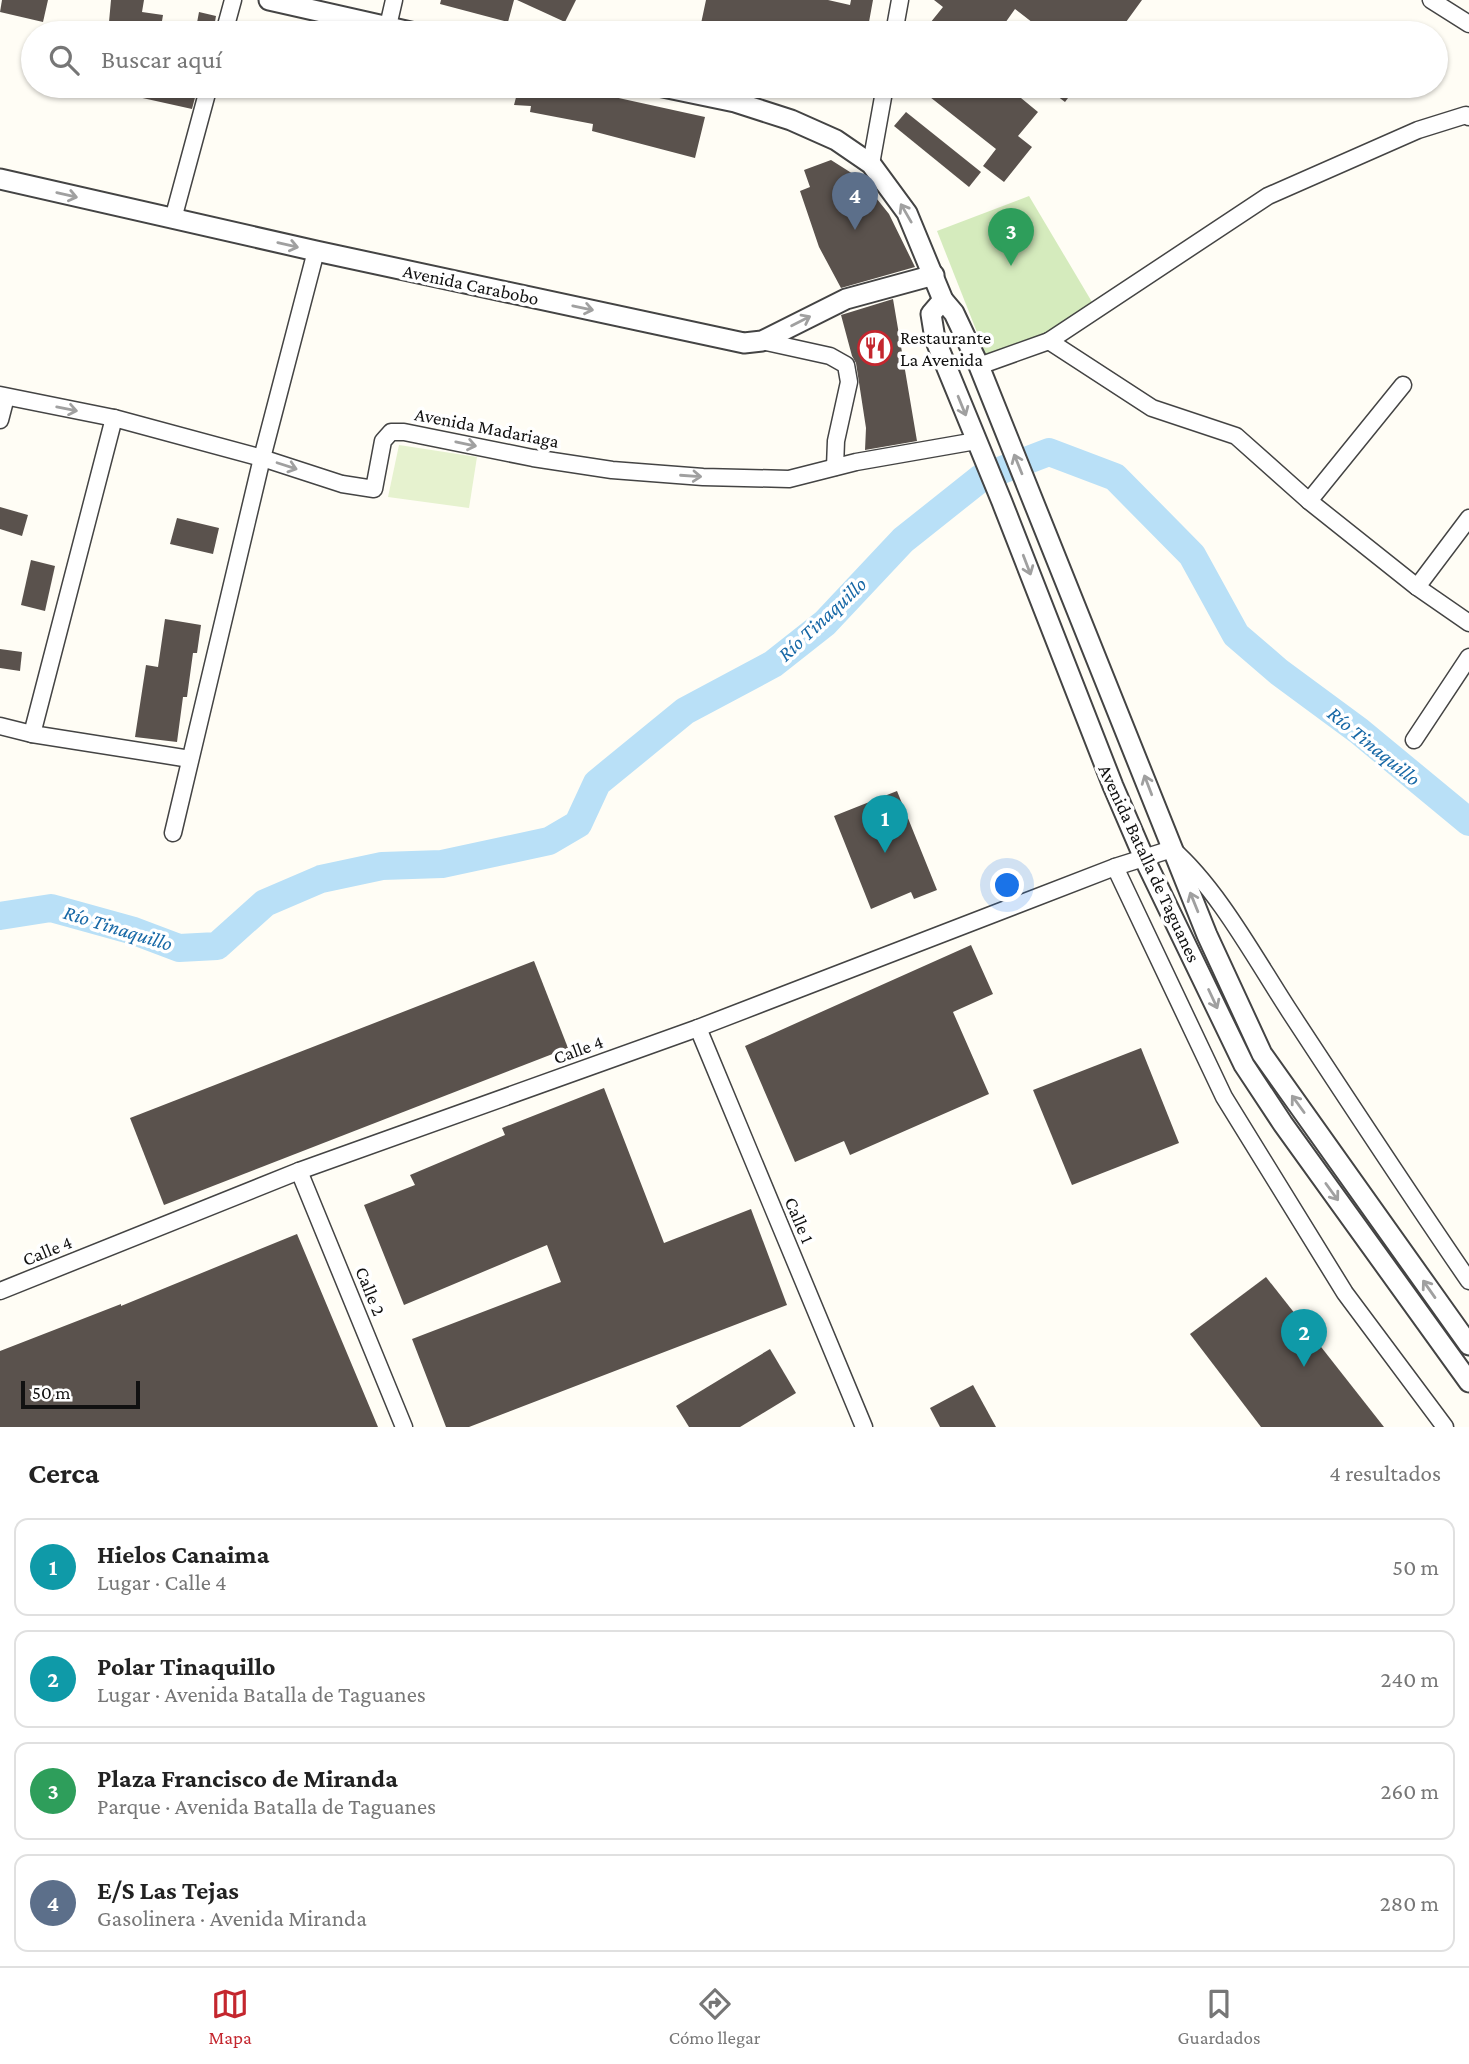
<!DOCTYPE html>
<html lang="es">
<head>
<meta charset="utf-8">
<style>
	:root { --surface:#fff; --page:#f6f6f6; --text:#222; --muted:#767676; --line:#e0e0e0; --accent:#c4262e }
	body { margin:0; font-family:"Crimson Pro",serif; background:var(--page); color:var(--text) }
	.scale { position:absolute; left:21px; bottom:18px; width:119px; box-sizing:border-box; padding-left:7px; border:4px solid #111; border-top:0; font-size:19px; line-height:24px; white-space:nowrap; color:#111; -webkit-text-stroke:5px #fff; paint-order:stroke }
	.you { position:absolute; left:1008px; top:886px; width:24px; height:24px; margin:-18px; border:5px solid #fff; border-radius:50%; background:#1a73e8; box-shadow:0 0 0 10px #1a73e833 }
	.badge { display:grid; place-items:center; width:46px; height:46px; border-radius:50%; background:var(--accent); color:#fff; font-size:23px; font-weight:700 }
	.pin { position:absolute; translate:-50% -58px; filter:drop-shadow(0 2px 4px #0008) }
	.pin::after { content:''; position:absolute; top:37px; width:24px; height:21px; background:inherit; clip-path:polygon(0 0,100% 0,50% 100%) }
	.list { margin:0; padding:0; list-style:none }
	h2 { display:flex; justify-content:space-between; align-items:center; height:91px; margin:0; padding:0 28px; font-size:30px }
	h2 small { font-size:23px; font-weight:400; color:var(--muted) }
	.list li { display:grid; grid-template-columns:46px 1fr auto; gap:21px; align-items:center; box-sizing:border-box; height:98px; margin:0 14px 14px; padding:0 14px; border:2px solid var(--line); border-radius:14px }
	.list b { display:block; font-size:26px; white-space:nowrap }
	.list p { margin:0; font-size:23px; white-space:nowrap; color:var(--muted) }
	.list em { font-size:23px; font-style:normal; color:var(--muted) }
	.icon { flex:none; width:38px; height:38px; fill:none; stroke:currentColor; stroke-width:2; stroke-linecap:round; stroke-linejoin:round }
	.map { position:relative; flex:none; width:1469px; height:1427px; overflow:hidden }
	.search { position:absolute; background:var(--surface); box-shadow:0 2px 5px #0004; left:21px; right:21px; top:21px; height:77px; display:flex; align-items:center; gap:18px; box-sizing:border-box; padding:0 24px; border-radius:38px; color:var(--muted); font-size:26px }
	.sheet { height:539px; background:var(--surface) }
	nav { display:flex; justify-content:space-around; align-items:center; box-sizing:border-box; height:98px; border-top:2px solid var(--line); background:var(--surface); font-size:19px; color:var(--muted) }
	nav a { display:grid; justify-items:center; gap:4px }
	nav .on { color:var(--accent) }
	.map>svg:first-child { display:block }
	.green { fill:#d5ebbd }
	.pitch { fill:#e6f2cf }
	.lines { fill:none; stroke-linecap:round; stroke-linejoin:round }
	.river { stroke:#b9e0f7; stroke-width:28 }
	.building { fill:#5a524d }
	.minor-casing { stroke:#444; stroke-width:19 }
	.tertiary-casing { stroke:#444; stroke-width:23 }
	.minor { stroke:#fff; stroke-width:16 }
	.tertiary { stroke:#fff; stroke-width:19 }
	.oneway { stroke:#a0a0a0 }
	.labels { text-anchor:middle; stroke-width:7; stroke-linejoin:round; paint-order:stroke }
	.street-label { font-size:19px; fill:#111; stroke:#fff }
	.poi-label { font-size:19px; fill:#111; stroke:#fff; text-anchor:start }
	.water-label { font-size:21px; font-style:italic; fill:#1768a6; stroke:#fff }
</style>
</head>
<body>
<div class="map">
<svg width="1469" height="1427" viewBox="0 0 1469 1427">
	<rect width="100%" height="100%" fill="#fffdf5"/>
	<path class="green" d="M 1029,196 L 1092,302 L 1042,336 L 986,355 L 937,231 Z"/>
	<path class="pitch" d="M 399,445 L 477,457 L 469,508 L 388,497 Z"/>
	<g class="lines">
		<path class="river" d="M 0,916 L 51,908 L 134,931 L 179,948 L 217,946 L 265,903 L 321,879 L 382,866 L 442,864 L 549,841 L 578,824 L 597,783 L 685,711 L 773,664 L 825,623 L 903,540 L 981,478 L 1049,452 L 1115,477 L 1192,555 L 1236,635 L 1279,672 L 1359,731 L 1469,822"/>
	</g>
	<g class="building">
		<path d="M 2,0 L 48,0 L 43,22 L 0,12 Z"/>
		<path d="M 111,0 L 144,0 L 142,12 L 163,15 L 160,33 L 108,33 Z"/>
		<path d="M 441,0 L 514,0 L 508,22 L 440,4 Z"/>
		<path d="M 517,0 L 576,0 L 565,22 Z"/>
		<path d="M 706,0 L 828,0 L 850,5 L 851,0 L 873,0 L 867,33 L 699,33 Z"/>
		<path d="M 934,0 L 1142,0 L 1118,33 L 1046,33 L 1015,9 L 998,33 L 922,33 L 943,7 Z"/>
		<path d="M 199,12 L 216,16 L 213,33 L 195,33 Z"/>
		<path d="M 112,86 L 198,86 L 192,109 L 111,91 Z"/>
		<path d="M 519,86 L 564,86 L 705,117 L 695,158 L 592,131 L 593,124 L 530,112 L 531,106 L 514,105 Z"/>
		<path d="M 916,86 L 1030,86 L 1021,98 L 1038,112 L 1018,136 L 1032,147 L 1004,182 L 983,166 L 996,149 Z"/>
		<path d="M 1044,86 L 1077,86 L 1065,102 Z"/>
		<path d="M 906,112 L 981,172 L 969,187 L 894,126 Z"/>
		<path d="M 831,160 L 861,179 L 889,214 L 915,267 L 841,288 L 819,247 L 800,191 L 810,187 L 804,170 Z"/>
		<path d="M 893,299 L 917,441 L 865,450 L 866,428 L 856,363 L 852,356 L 841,315 Z"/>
		<path d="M 0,507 L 28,515 L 22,536 L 0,529 Z"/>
		<path d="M 177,518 L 219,528 L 213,554 L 170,544 Z"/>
		<path d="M 31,560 L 55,566 L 45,611 L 21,605 Z"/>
		<path d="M 165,619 L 201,625 L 197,653 L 193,653 L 187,697 L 183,697 L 177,742 L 135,737 L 146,665 L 158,667 Z"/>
		<path d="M 0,649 L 22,652 L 20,671 L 0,668 Z"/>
		<path d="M 897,791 L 937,890 L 914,899 L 911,892 L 871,909 L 834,816 Z"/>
		<path d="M 971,945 L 993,994 L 953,1012 L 989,1094 L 850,1155 L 844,1141 L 795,1162 L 745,1046 Z"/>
		<path d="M 534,961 L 568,1048 L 164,1205 L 130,1118 Z"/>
		<path d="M 1141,1048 L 1179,1143 L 1072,1185 L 1033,1090 Z"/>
		<path d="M 604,1088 L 664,1243 L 751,1209 L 787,1305 L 469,1427 L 446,1427 L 412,1339 L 561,1282 L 547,1245 L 404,1305 L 364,1205 L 415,1185 L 410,1175 L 505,1135 L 502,1128 Z"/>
		<path d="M 297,1234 L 378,1427 L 0,1427 L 0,1351 L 121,1304 L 121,1306 Z"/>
		<path d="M 1266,1277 L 1384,1427 L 1261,1427 L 1190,1334 Z"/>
		<path d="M 770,1349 L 796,1393 L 740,1427 L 689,1427 L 676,1406 Z"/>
		<path d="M 973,1385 L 996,1427 L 940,1427 L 930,1408 Z"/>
	</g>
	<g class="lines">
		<g class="minor-casing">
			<g id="minor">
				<path d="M 1431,0 L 1469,24"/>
				<path d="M 388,26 L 394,0"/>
				<path d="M 224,33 L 233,0"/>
				<path d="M 894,33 L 900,0"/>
				<path d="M 871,164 L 885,86"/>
				<path d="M 173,219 L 209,86"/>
				<path d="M 762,341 L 830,356 L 846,365 L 849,382 L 836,441 L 835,467"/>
				<path d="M 1049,341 L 1268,196 L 1418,130 L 1466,115 L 1469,117"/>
				<path d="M 979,366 L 1049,341 L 1152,408 L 1236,436 L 1309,501 L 1417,587 L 1469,623"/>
				<path d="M 0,395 L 114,418 L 262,458 L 342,484 L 374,489 L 383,441 L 391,432 L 404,432 L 533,458 L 612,470 L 703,477 L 789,479 L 856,462 L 976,441"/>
				<path d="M 114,418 L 32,734 L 190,759"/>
				<path d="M 0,420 L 6,397"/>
				<path d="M 1309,501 L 1403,385"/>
				<path d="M 1417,587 L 1469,518"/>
				<path d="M 0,726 L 32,734"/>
				<path d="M 1414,740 L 1469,657"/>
				<path d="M 173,833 L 262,458 L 316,251"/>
				<path d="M 1115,867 L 1224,1097 L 1345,1293 L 1445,1427"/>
				<path d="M 698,1028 L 864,1427"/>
				<path d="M 299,1171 L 404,1427"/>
				<path d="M 0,1291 L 299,1171 L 698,1028 L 1115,867 L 1172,849 C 1218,889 1256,960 1290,1012 C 1349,1102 1408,1192 1469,1281"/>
			</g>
		</g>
		<g class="tertiary-casing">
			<g id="tertiary">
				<path d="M 269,0 L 415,33"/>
				<path d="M 658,86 L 735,102 L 791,120 L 836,140 L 871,164 L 907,213 L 943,300 L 954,313 L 979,366 L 1207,935 L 1262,1054 L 1469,1345"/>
				<path d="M 0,179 L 316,251 L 744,343 L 762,341 L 846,299 L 934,275"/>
				<path d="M 943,300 L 931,314 L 935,339 L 1002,502 L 1113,786 L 1144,858 L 1244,1065 L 1283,1124 L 1469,1382"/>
			</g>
		</g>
		<use href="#minor" class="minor"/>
		<use href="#tertiary" class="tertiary"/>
	</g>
	<defs><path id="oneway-shaft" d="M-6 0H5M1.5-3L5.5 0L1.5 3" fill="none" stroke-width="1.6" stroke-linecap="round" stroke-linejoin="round" transform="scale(1.75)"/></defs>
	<g class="oneway">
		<use href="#oneway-shaft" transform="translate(67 195) rotate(13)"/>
		<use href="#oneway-shaft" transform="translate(906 213) rotate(-120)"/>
		<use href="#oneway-shaft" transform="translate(288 245) rotate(13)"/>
		<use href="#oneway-shaft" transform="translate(583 308) rotate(12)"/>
		<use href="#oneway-shaft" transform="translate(801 321) rotate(-27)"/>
		<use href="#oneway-shaft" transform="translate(962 406) rotate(68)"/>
		<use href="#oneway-shaft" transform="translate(67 409) rotate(11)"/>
		<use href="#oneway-shaft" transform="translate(466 444) rotate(12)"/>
		<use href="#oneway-shaft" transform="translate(1018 464) rotate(-112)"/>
		<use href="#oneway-shaft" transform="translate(287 466) rotate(18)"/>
		<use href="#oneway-shaft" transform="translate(691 476) rotate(4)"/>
		<use href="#oneway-shaft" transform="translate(1027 565) rotate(69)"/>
		<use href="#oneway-shaft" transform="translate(1148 785) rotate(-111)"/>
		<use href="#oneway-shaft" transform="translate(1194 902) rotate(-112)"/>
		<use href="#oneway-shaft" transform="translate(1213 999) rotate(65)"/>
		<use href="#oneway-shaft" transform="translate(1298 1104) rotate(-126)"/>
		<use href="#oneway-shaft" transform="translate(1332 1192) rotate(54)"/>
		<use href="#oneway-shaft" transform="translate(1429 1289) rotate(-125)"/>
	</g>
	<defs>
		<g id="restaurant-ring" transform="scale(1.75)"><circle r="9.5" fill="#fff" stroke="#c4262e" stroke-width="1.5"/><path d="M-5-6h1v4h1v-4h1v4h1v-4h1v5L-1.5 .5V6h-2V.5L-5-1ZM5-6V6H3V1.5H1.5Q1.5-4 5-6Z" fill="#c4262e"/></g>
	</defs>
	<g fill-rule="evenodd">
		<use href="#restaurant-ring" x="875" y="348"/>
	</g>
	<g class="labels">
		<g class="street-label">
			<text transform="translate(471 284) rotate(12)" y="7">Avenida Carabobo</text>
			<text transform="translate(487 427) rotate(11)" y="7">Avenida Madariaga</text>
			<text transform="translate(1150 863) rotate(65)" y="7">Avenida Batalla de Taguanes</text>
			<text transform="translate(578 1049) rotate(-20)" y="7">Calle 4</text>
			<text transform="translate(800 1220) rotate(67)" y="7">Calle 1</text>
			<text transform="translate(47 1250) rotate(-22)" y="7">Calle 4</text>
			<text transform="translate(371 1291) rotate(68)" y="7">Calle 2</text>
		</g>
		<g class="poi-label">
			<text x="900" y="344">Restaurante<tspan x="900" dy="22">La Avenida</tspan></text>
		</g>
		<g class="water-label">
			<text transform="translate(822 619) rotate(-43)" y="7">Río Tinaquillo</text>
			<text transform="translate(1374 746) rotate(39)" y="7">Río Tinaquillo</text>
			<text transform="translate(118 928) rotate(17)" y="7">Río Tinaquillo</text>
		</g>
	</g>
</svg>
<div class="scale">50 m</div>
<div class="you"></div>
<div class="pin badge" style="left:885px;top:853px;background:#0f9aa8">1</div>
<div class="pin badge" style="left:1304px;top:1367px;background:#0f9aa8">2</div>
<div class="pin badge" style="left:1011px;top:266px;background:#2e9e5b">3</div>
<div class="pin badge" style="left:855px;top:230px;background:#5c6f8a">4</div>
<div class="search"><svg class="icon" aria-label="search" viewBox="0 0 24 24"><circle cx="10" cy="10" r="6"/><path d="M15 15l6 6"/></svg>Buscar aquí</div>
</div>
<section class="sheet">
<h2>Cerca<small>4 resultados</small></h2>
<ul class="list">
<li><span class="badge" style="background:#0f9aa8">1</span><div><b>Hielos Canaima</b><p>Lugar · Calle 4</p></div><em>50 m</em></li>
<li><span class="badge" style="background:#0f9aa8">2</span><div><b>Polar Tinaquillo</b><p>Lugar · Avenida Batalla de Taguanes</p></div><em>240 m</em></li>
<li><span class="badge" style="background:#2e9e5b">3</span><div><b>Plaza Francisco de Miranda</b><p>Parque · Avenida Batalla de Taguanes</p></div><em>260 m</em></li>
<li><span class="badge" style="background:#5c6f8a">4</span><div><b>E/S Las Tejas</b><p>Gasolinera · Avenida Miranda</p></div><em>280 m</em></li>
</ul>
</section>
<nav>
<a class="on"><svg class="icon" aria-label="map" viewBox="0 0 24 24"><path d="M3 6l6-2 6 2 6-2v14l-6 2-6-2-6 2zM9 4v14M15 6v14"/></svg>Mapa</a>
<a><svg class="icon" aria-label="directions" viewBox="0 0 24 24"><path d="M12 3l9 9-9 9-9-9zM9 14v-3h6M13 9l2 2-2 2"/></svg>Cómo llegar</a>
<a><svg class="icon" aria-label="saved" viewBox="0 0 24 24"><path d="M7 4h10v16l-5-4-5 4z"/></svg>Guardados</a>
</nav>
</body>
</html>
